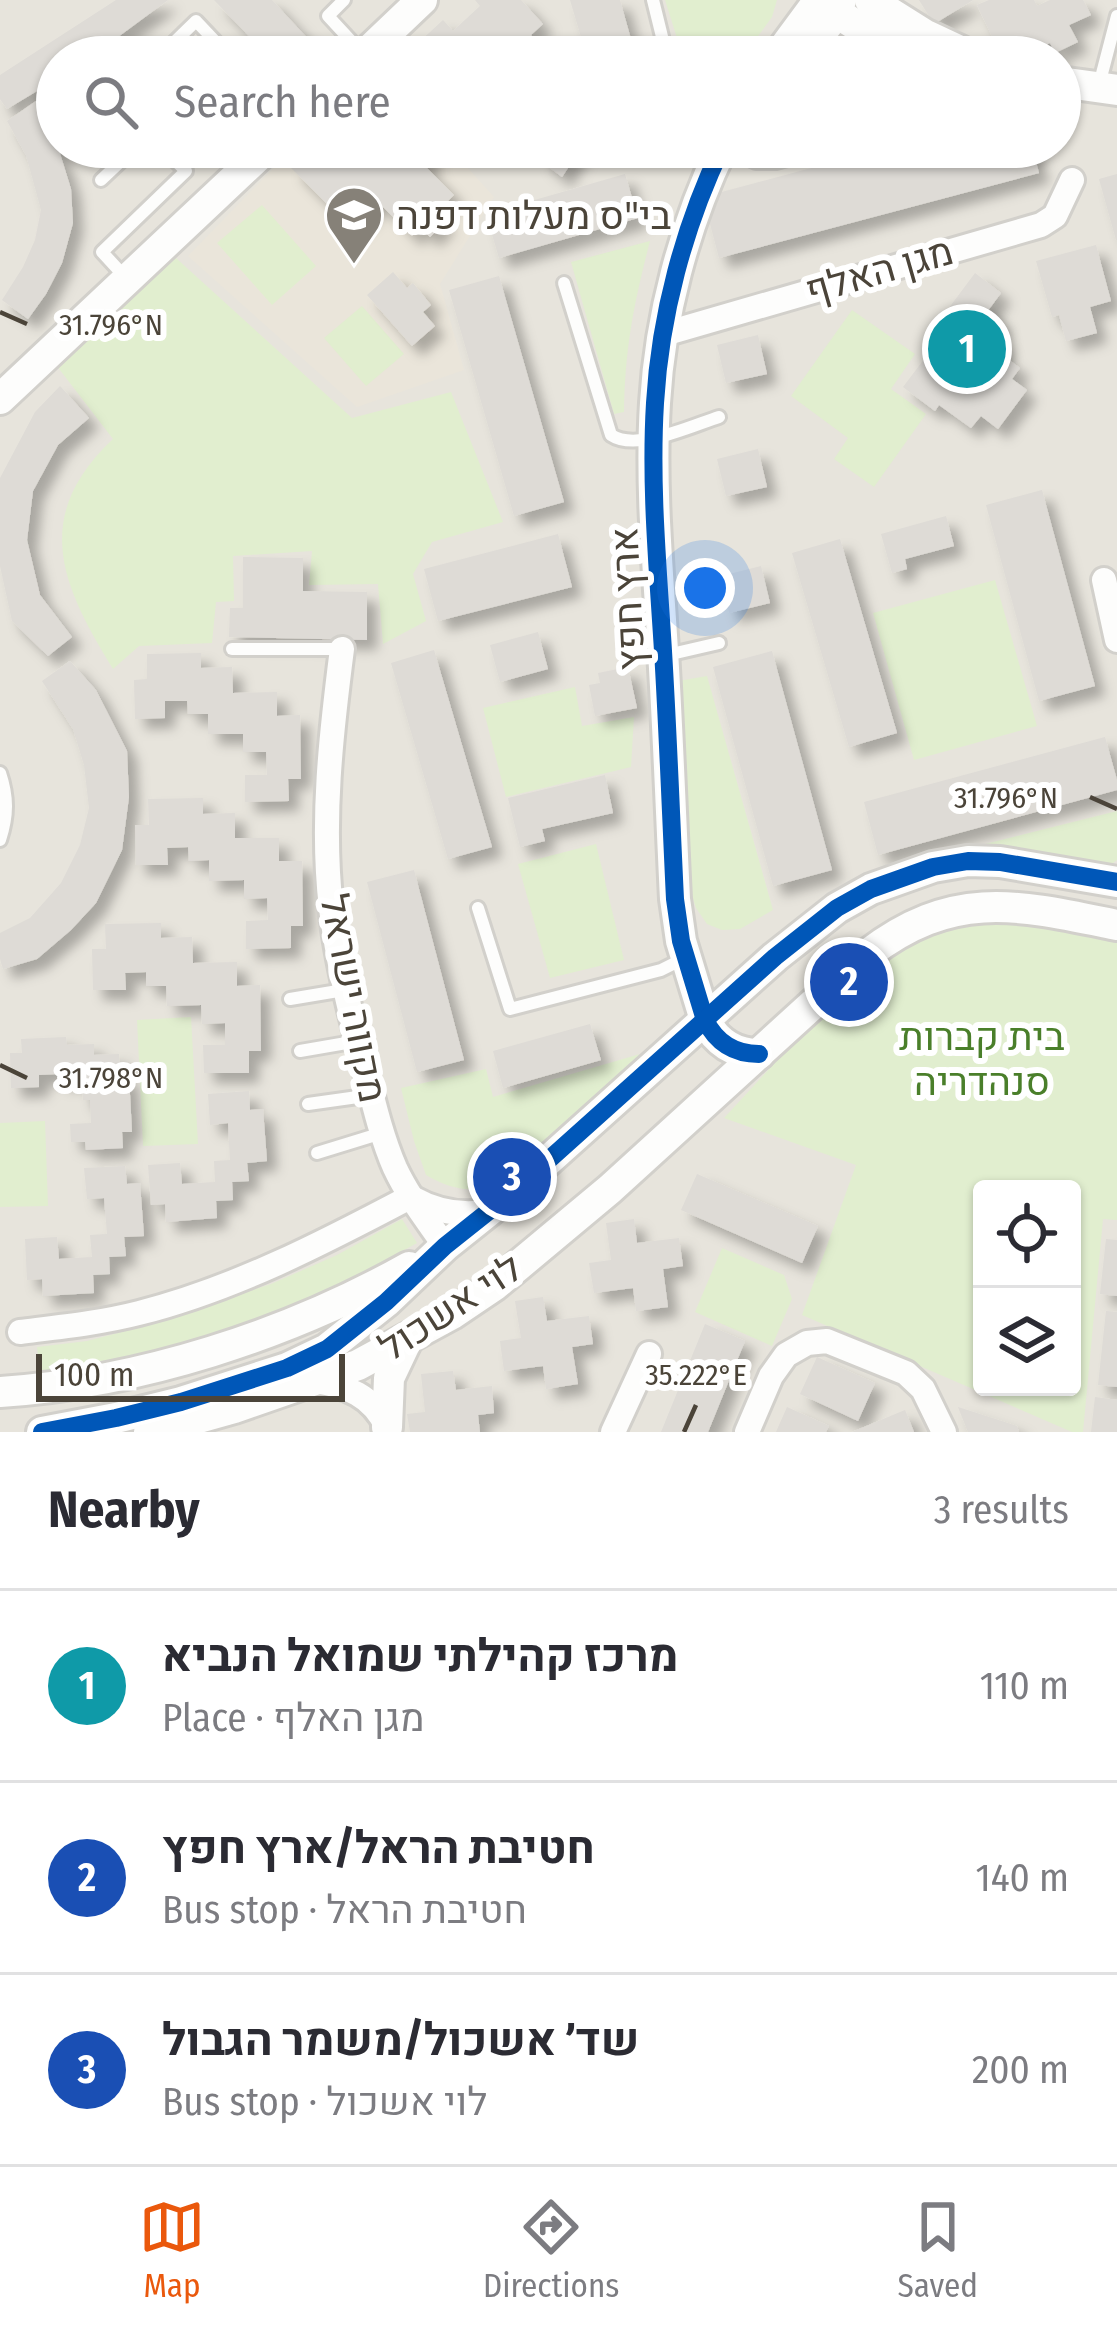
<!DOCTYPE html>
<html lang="en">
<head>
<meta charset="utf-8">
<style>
	:root { --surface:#fff; --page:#f2f2f3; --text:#2b2b33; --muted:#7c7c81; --line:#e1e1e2; --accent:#ea580c }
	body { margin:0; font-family:"Fira Sans Condensed",Heebo,sans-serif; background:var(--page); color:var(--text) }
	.controls { position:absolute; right:36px; bottom:36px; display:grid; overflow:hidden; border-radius:12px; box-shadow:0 3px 9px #0004 }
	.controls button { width:108px; height:108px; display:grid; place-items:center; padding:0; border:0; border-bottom:3px solid var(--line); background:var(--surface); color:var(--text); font:60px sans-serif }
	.scale { position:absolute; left:36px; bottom:30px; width:309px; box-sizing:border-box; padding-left:12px; border:6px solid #4b4439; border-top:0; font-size:33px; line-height:42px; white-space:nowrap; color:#4b4439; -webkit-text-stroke:9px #fff; paint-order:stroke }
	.you { position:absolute; left:705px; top:588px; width:42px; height:42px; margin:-30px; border:9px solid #fff; border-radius:50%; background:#1a73e8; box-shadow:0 0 0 18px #1a73e833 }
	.badge { display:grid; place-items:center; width:78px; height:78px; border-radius:50%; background:var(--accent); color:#fff; font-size:39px; font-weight:700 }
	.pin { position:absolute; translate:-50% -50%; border:6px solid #fff; box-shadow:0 3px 12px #0006 }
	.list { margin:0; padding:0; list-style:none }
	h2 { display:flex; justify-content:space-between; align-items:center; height:156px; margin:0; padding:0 48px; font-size:51px }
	h2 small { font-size:39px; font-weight:400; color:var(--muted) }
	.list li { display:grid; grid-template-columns:78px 1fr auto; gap:36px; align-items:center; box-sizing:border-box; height:192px; padding:0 48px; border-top:3px solid var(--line) }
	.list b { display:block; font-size:45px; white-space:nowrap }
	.list p { margin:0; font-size:39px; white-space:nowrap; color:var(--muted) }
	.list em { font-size:39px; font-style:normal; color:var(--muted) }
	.icon { flex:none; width:66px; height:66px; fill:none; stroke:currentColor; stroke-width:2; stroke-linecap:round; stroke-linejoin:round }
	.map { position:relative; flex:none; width:1117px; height:1432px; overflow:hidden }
	.search { position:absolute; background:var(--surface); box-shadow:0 3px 9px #0004; left:36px; right:36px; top:36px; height:132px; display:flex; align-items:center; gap:30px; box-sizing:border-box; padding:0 42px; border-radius:66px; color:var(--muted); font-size:45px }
	.sheet { height:732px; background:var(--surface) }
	nav { display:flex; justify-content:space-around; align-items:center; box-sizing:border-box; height:168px; border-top:3px solid var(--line); background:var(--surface); font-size:33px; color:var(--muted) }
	nav a { display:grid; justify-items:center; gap:6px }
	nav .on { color:var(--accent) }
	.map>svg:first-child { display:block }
	.residential { fill:#e7e4dc; fill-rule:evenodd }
	.education { fill:#eae5da }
	.green { fill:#e1eecf; fill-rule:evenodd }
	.building { fill:#dedbd6; filter:url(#shadow) }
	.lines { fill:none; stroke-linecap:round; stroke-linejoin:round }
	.service-casing { stroke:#d2d0cb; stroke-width:18 }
	.minor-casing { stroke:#d2d0cb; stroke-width:30 }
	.tertiary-casing { stroke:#d2d0cb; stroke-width:36 }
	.service { stroke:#fdfdfc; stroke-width:12 }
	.minor { stroke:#fdfdfc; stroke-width:24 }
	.tertiary { stroke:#fdfdfc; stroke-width:30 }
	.cycleway-casing { stroke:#fff; stroke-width:26 }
	.cycleway { stroke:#0057b8; stroke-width:18 }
	.ticks { fill:none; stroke:#4b4439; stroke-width:4.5 }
	.labels { text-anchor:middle; stroke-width:12; stroke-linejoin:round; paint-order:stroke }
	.poi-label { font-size:39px; fill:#4b4439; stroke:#fff; text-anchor:start }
	.street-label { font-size:39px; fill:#4b4439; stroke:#fff }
	.park-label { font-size:39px; fill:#4a7f2a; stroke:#fff }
	.ticks-label { font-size:30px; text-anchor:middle; fill:#4b4439; stroke:#fff; stroke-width:12; stroke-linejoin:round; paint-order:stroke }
</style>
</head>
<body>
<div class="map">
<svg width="1117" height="1432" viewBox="0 0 1117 1432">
	<defs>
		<filter id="shadow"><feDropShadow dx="10" dy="10" stdDeviation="6" flood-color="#0004"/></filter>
	</defs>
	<rect width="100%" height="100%" fill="#f4f2ee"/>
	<path class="residential" d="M 0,0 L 1117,0 L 1117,1432 L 0,1432 ZM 57,57 L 1060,57 L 1060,147 L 57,147 ZM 982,1189 L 1072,1189 L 1072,1387 L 982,1387 Z"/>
	<path class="education" d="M 294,147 L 449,147 L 494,197 L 440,284 L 464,370 L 357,407 L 188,256 Z"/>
	<g class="green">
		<path d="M 665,0 L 777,0 L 772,17 L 743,57 L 683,57 Z"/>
		<path d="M 262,205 L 316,266 L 272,305 L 217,243 Z"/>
		<path d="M 650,241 C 634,303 625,347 624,412 L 614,414 L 571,262 Z"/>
		<path d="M 165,248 L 352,418 L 451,392 L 503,522 L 432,542 L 413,574 L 426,621 L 383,644 L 378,584 L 309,585 L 312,551 L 233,556 L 234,601 L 216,602 L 212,643 L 139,646 L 113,669 C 62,586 30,517 113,439 L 53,361 Z"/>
		<path d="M 362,306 L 404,354 L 366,386 L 324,338 Z"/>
		<path d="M 852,310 L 915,354 L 891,389 L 926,414 L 874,487 L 834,459 L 848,438 L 791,396 Z"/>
		<path d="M 995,580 L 1037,726 L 914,760 L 873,613 Z"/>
		<path d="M 707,676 L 773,910 L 740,929 L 722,930 L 707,924 L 696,908 L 684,872 L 678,681 Z"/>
		<path d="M 575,687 L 582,726 L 634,717 L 631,767 L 506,797 L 483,708 Z"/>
		<path d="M 1117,811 L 1117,860 L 1109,866 L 973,847 Z"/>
		<path d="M 596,844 L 624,960 L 550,978 L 518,864 Z"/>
		<path d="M 1016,921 L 1117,939 L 1117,1220 L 1103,1219 L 1083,1432 L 1072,1432 L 802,1315 L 856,1165 L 724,1118 C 779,1060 851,970 925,939 C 953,927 985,924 1016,921 ZM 982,1189 L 1072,1189 L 1072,1387 L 982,1387 Z"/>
		<path d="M 191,1017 L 198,1144 L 143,1146 L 137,1020 Z"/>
		<path d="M 640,1054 L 498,1184 C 471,1194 450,1189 426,1175 L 414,1141 L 401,1088 L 486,1069 L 493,1097 Z"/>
		<path d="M 45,1121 L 48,1206 L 0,1207 L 0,1123 Z"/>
		<path d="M 402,1219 L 417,1243 C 368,1270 319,1298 267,1319 C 194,1347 117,1362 41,1378 L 37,1347 L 87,1341 L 141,1327 L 271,1284 L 337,1255 Z"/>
		<path d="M 722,1248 L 784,1275 L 792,1299 L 772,1346 L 695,1312 Z"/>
	</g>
	<g class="building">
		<path d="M 116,0 L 168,0 L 91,57 L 57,57 L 57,79 L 7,109 L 0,99 L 0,75 Z"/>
		<path d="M 214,0 L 272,0 L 310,41 L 293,57 L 269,57 Z"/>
		<path d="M 475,0 L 521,0 L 543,24 L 531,35 L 546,51 L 540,57 L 428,57 L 416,45 L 443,20 L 453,31 L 480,6 Z"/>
		<path d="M 570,0 L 620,0 L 636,57 L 587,57 Z"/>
		<path d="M 919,0 L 973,0 L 934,24 Z"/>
		<path d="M 989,0 L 1034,0 L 1037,6 L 1050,0 L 1083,0 L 1091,15 L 1069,25 L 1078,42 L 1055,53 L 1050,43 L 1024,55 L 1018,44 L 1000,53 L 977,5 Z"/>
		<path d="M 36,101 L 58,147 L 71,189 L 73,223 L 62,263 L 46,294 L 28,319 L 2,300 L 23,267 L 35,240 L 41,210 L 26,155 L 7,121 Z"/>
		<path d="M 313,147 L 422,147 L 433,158 L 425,166 L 454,195 L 436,213 L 445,222 L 430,237 L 420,227 L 412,236 L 378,202 L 351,228 L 291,168 Z"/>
		<path d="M 548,147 L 576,147 L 578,153 L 562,177 L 541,161 Z"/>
		<path d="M 890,147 L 1032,147 L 1039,173 L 719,258 L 703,197 Z"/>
		<path d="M 625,174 L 638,218 L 499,258 L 486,214 Z"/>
		<path d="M 1117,174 L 1117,240 L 1116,240 L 1099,179 Z"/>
		<path d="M 1096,245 L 1111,301 L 1090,307 L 1097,333 L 1066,341 L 1059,315 L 1052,317 L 1036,261 Z"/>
		<path d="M 393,272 L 407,288 L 413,283 L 431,305 L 423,312 L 435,326 L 412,346 L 367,295 Z"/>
		<path d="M 975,273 L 1001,293 L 987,312 L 1001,322 L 992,335 L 1005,345 L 1000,353 L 1020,368 L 1012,379 L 1027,390 L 998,429 L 981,416 L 971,428 L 939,405 L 935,411 L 903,387 L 934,346 L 925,340 Z"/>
		<path d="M 499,276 L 564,502 L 514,516 L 449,290 Z"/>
		<path d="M 758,335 L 767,374 L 726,383 L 717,345 Z"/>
		<path d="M 60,386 L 89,418 L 58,445 L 33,491 L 27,540 L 40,595 L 72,637 L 48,656 L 12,621 L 0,566 L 0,478 L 35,412 Z"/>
		<path d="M 758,449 L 767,487 L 726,496 L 717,459 Z"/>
		<path d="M 1042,490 L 1095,686 L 1039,701 L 986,505 Z"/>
		<path d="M 946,516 L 954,546 L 905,559 L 907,569 L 892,573 L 881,534 Z"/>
		<path d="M 558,534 L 572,587 L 438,621 L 424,569 Z"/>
		<path d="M 840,539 L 897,733 L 849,747 L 792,553 Z"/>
		<path d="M 243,557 L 303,558 L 303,591 L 367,592 L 367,640 L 229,637 L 230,608 L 243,608 Z"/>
		<path d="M 761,566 L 770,603 L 729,613 L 721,576 Z"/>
		<path d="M 538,632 L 548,669 L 500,682 L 490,645 Z"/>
		<path d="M 434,650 L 492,847 L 448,859 L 391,663 Z"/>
		<path d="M 772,651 L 832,870 L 773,886 L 713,667 Z"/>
		<path d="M 201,653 L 201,668 L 232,667 L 233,693 L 277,692 L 277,716 L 300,715 L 301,779 L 288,779 L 289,801 L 245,802 L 245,775 L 267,775 L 266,752 L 243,752 L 243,734 L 208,734 L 208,714 L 188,714 L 187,701 L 165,701 L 165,718 L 135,719 L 134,680 L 147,679 L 147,654 Z"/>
		<path d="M 70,661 L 96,690 L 127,751 L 129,797 L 122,850 L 96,903 L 71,930 L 37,959 L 3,969 L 0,959 L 0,933 L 30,918 L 61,883 L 80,845 L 89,808 L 84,765 L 73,729 L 42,681 Z"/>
		<path d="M 628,667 L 637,708 L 595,716 L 589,685 L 600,683 L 598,673 Z"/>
		<path d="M 1105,737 L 1117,780 L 1117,790 L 878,855 L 864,802 Z"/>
		<path d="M 605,775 L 613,813 L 542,829 L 545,841 L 520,847 L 508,798 Z"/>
		<path d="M 203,798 L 203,814 L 235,813 L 235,838 L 279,838 L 279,861 L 302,861 L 303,926 L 291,926 L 291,948 L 246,949 L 246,921 L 268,920 L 267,898 L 244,899 L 244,880 L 209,881 L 209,860 L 189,861 L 188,847 L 167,848 L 168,865 L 136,865 L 135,825 L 149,825 L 148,799 Z"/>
		<path d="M 414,870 L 464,1060 L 417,1072 L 367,882 Z"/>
		<path d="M 161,923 L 161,938 L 192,937 L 193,963 L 237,962 L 237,986 L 260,985 L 261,1051 L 249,1051 L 249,1073 L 204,1073 L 203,1045 L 225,1045 L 225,1023 L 202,1024 L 201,1005 L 167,1006 L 166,986 L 146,986 L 146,972 L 125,973 L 126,990 L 93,990 L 92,949 L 106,949 L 105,924 Z"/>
		<path d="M 590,1024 L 601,1060 L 503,1088 L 493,1051 Z"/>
		<path d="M 66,1037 L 67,1045 L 94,1044 L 94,1055 L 119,1054 L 120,1075 L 129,1075 L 132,1132 L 122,1132 L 123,1148 L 86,1150 L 85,1142 L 71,1142 L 70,1124 L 91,1123 L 90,1100 L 83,1100 L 82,1079 L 58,1080 L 58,1074 L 39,1075 L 39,1087 L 11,1088 L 10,1053 L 22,1053 L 21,1039 Z"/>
		<path d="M 249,1091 L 250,1110 L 263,1109 L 267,1161 L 247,1163 L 249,1181 L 232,1182 L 233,1200 L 216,1201 L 217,1218 L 166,1222 L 165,1204 L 151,1205 L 148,1165 L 180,1163 L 182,1184 L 215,1182 L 214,1161 L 230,1160 L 228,1123 L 210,1125 L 208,1094 Z"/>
		<path d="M 125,1166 L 127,1184 L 140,1183 L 144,1236 L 124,1237 L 126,1256 L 109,1257 L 110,1274 L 93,1275 L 94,1293 L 43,1296 L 42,1279 L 27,1280 L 25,1239 L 57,1237 L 59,1259 L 92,1257 L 90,1235 L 107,1234 L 104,1198 L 87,1199 L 84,1168 Z"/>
		<path d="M 697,1174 L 818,1226 L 802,1263 L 681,1210 Z"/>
		<path d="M 634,1219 L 637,1243 L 679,1238 L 683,1266 L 663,1269 L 668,1307 L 636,1311 L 633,1288 L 594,1293 L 589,1263 L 611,1260 L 606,1223 Z"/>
		<path d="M 1106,1239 L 1117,1240 L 1117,1296 L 1100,1294 Z"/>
		<path d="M 543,1297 L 547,1321 L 589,1316 L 593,1344 L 572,1347 L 578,1384 L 546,1389 L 543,1366 L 504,1371 L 500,1341 L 521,1338 L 515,1301 Z"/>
		<path d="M 1106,1311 L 1117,1312 L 1117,1387 L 1098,1385 Z"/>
		<path d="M 705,1324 L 745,1341 L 708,1432 L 661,1432 Z"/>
		<path d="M 817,1357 L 875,1383 L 858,1421 L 800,1394 Z"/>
		<path d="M 453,1371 L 456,1390 L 492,1386 L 494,1413 L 478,1415 L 480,1432 L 410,1432 L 407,1414 L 425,1412 L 421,1374 Z"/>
		<path d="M 1095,1397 L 1117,1400 L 1117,1432 L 1091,1432 Z"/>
		<path d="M 787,1407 L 829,1426 L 826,1432 L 776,1432 Z"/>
		<path d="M 958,1407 L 1017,1426 L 1019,1432 L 968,1432 Z"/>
		<path d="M 905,1410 L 914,1432 L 852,1432 Z"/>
	</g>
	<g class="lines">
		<g class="service-casing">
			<g id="service">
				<path d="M 344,0 L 328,16 L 364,55"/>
				<path d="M 653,0 L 667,57"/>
				<path d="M 159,57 L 196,21 L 230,57"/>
				<path d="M 1099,85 L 1117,16"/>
				<path d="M 724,148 L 756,162 L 776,162 L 832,147"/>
				<path d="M 101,180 L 136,147"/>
				<path d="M 125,277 L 102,252 L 186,171 L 161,147"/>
				<path d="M 564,283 L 611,435 C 636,452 691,426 719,417"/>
				<path d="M 232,649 L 342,649"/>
				<path d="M 667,655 L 719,643"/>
				<path d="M 0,773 C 8,797 8,815 0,840"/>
				<path d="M 478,908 L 510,1009 L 661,970 L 683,959"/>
				<path d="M 290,999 L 344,990"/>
				<path d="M 300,1051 L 358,1041"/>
				<path d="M 308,1104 L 372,1095"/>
				<path d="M 317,1153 L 382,1133"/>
			</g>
		</g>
		<g class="minor-casing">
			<g id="minor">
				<path d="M 664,334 L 1041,225 L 1055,216 L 1072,180"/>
				<path d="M 1104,580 L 1117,640"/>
				<path d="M 342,649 C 331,734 321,822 331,908 C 337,957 348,1005 361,1053 C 371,1091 379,1131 395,1168 C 408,1196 427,1220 445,1246"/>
				<path d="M 412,1198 C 437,1212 462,1217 491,1211"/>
				<path d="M 20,1332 C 60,1327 100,1323 139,1313 C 234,1289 323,1243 410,1197"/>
				<path d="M 314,1381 C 347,1386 372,1395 387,1427"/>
				<path d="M 613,1432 L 649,1354"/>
				<path d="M 747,1432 L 771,1376 L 786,1355 L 807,1343 L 827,1341 L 906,1373 L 923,1389 L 944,1432"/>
			</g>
		</g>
		<g class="tertiary-casing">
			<g id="tertiary">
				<path d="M 819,0 C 851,23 883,44 920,57"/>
				<path d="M 870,0 L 924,34 L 973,57"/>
				<path d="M 362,57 L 422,0"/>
				<path d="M 777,57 L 819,0"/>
				<path d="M 802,57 L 837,13 L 841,0"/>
				<path d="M 1060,82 L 1117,90"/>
				<path d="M 722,147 C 684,226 660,316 655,403 C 650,486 658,569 663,651 C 668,734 671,817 675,899 L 681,941 L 705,1020 C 716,1042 734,1054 759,1054"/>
				<path d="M 0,399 L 268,147"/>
				<path d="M 0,1392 C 139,1383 288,1335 409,1267"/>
				<path d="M 387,1427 L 389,1378 L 407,1340"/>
				<path d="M 42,1432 L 116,1418 L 181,1402 L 287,1368 L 327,1349 L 386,1302 L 445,1246 L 514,1191 L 775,957 L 837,908 L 871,889 L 933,867 L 968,861 L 1000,862 L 1117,882"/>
				<path d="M 149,1432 L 234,1408 L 358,1365 L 452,1314 L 495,1285 L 610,1189 L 868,954 C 954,888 1019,905 1117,925"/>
			</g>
		</g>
		<use href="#service" class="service"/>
		<use href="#minor" class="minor"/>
		<use href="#tertiary" class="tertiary"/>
		<g class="cycleway-casing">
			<g id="cycleway">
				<path d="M 722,147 C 684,226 660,316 655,403 C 650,486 658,569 663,651 C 668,734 671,817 675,899 L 681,941 L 705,1020 C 716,1042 734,1054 759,1054"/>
				<path d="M 42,1432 L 116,1418 L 181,1402 L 287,1368 L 327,1349 L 386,1302 L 445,1246 L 514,1191 L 775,957 L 837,908 L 871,889 L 933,867 L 968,861 L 1000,862 L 1117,882"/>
			</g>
		</g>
		<use href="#cycleway" class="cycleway"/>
	</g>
	<path class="ticks" d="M 0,312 L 27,324M 1090,797 L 1117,809M 0,1065 L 27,1078M 684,1432 L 696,1405"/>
	<defs>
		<g id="school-pin" transform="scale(3)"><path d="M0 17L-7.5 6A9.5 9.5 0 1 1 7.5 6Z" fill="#868178" stroke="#fff"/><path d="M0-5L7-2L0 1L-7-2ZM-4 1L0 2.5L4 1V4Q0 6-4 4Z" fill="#fff"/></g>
	</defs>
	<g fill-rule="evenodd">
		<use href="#school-pin" x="354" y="215"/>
	</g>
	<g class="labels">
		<g class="poi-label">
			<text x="396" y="229">בי"ס מעלות דפנה</text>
		</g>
		<g class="street-label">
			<text transform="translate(879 270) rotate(-16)" y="14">מגן האלף</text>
			<text transform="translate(627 599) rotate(-93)" y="14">ארץ חפץ</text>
			<text transform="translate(354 998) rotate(79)" y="14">מקווה ישראל</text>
			<text transform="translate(450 1307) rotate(-33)" y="14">לוי אשכול</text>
		</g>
		<g class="park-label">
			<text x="982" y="1050">בית קברות<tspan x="982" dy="45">סנהדריה</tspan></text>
		</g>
	</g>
	<g class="ticks-label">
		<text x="111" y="335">31.796°N</text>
		<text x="1006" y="808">31.796°N</text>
		<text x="111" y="1088">31.798°N</text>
		<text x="696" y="1385">35.222°E</text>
	</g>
</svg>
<div class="controls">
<button><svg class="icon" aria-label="locate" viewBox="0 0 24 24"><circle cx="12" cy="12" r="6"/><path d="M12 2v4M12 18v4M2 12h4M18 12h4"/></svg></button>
<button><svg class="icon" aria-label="layers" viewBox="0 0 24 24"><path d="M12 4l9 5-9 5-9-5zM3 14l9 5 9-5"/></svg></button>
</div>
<div class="scale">100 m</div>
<div class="you"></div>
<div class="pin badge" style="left:967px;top:349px;background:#0f9aa8">1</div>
<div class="pin badge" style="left:849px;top:982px;background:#1a4fb4">2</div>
<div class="pin badge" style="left:512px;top:1177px;background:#1a4fb4">3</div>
<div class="search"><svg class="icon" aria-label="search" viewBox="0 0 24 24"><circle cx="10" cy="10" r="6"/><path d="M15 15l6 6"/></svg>Search here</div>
</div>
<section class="sheet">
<h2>Nearby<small>3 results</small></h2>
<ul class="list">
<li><span class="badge" style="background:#0f9aa8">1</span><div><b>מרכז קהילתי שמואל הנביא</b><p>Place · מגן האלף</p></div><em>110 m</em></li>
<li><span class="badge" style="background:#1a4fb4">2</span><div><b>חטיבת הראל/ארץ חפץ</b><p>Bus stop · חטיבת הראל</p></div><em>140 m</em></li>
<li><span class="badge" style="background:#1a4fb4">3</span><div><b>שד׳ אשכול/משמר הגבול</b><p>Bus stop · לוי אשכול</p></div><em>200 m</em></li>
</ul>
</section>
<nav>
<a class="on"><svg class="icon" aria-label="map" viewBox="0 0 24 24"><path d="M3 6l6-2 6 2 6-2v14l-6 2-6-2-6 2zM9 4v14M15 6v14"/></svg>Map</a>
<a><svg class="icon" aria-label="directions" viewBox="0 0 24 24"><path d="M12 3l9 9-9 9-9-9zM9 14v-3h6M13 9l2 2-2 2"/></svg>Directions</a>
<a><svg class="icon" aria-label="saved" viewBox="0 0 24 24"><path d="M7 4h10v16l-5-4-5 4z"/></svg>Saved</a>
</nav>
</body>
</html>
